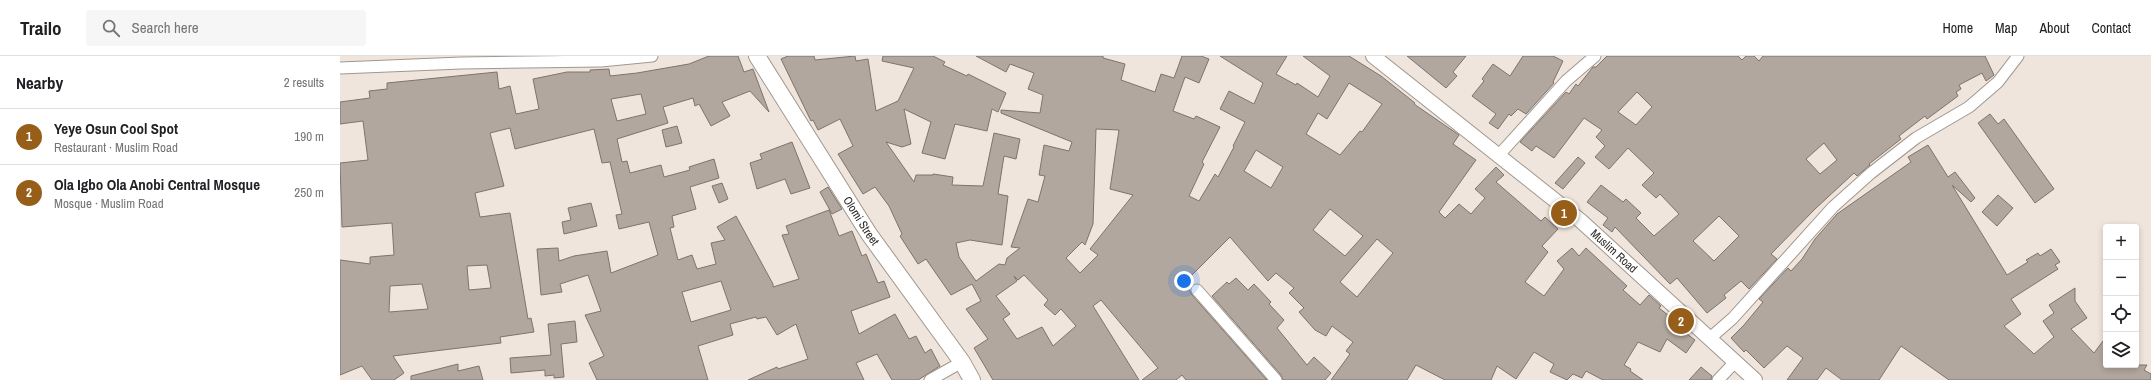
<!DOCTYPE html>
<html lang="en">
<head>
<meta charset="utf-8">
<style>
	:root { --surface:#fff; --page:#f6f6f6; --text:#202124; --muted:#757577; --line:#e0e0e0; --accent:#965e18 }
	body { margin:0; font-family:"Archivo Narrow",sans-serif; background:var(--page); color:var(--text) }
	.controls { position:absolute; right:12px; bottom:12px; display:grid; overflow:hidden; border-radius:4px; box-shadow:0 2px 6px #0003 }
	.controls button { width:36px; height:36px; display:grid; place-items:center; padding:0; border:0; border-bottom:1px solid var(--line); background:var(--surface); color:var(--text); font:20px sans-serif }
	.you { position:absolute; left:844px; top:225px; width:14px; height:14px; margin:-10px; border:3px solid #fff; border-radius:50%; background:#1a73e8; box-shadow:0 0 0 6px #1a73e833 }
	.badge { display:grid; place-items:center; width:26px; height:26px; border-radius:50%; background:var(--accent); color:#fff; font-size:13px; font-weight:700 }
	.pin { position:absolute; translate:-50% -50%; border:2px solid #fff; box-shadow:0 1px 4px #0006 }
	.list { margin:0; padding:0; list-style:none }
	h2 { display:flex; justify-content:space-between; align-items:center; height:52px; margin:0; padding:0 16px; font-size:17px }
	h2 small { font-size:13px; font-weight:400; color:var(--muted) }
	.list li { display:grid; grid-template-columns:26px 1fr auto; gap:12px; align-items:center; box-sizing:border-box; height:56px; padding:0 16px; border-top:1px solid var(--line) }
	.list b { display:block; font-size:15px; white-space:nowrap }
	.list p { margin:0; font-size:13px; white-space:nowrap; color:var(--muted) }
	.list em { font-size:13px; font-style:normal; color:var(--muted) }
	.icon { flex:none; width:22px; height:22px; fill:none; stroke:currentColor; stroke-width:2; stroke-linecap:round; stroke-linejoin:round }
	.map { position:relative; flex:none; width:1811px; height:324px; overflow:hidden }
	header { display:flex; align-items:center; gap:24px; box-sizing:border-box; height:56px; padding:0 20px; background:var(--surface); border-bottom:1px solid var(--line) }
	header strong { font-size:19px }
	nav { display:flex; gap:22px; margin-inline-start:auto; font-size:14px }
	.search { width:280px; height:36px; background:var(--page); display:flex; align-items:center; gap:10px; box-sizing:border-box; padding:0 14px; border-radius:4px; color:var(--muted); font-size:15px }
	main { display:flex }
	aside { flex:1; background:var(--surface) }
	.map>svg:first-child { display:block }
	.building { fill:#b1a79e; stroke:#7d746c; fill-rule:evenodd }
	.lines { fill:none; stroke-linecap:round; stroke-linejoin:round }
	.minor-casing { stroke:#a0978e; stroke-width:13 }
	.tertiary-casing { stroke:#a0978e; stroke-width:16 }
	.secondary-casing { stroke:#a0978e; stroke-width:18 }
	.minor { stroke:#fff; stroke-width:11 }
	.tertiary { stroke:#fff; stroke-width:14 }
	.secondary { stroke:#fff; stroke-width:16 }
	.labels { text-anchor:middle; stroke-width:4; stroke-linejoin:round; paint-order:stroke }
	.street-label { font-size:12px; fill:#2e2a27; stroke:#efe5dc }
</style>
</head>
<body>
<header>
<strong>Trailo</strong>
<div class="search"><svg class="icon" aria-label="search" viewBox="0 0 24 24"><circle cx="10" cy="10" r="6"/><path d="M15 15l6 6"/></svg>Search here</div>
<nav><a>Home</a><a>Map</a><a>About</a><a>Contact</a></nav>
</header>
<main>
<aside>
<h2>Nearby<small>2 results</small></h2>
<ul class="list">
<li><span class="badge">1</span><div><b>Yeye Osun Cool Spot</b><p>Restaurant · Muslim Road</p></div><em>190 m</em></li>
<li><span class="badge">2</span><div><b>Ola Igbo Ola Anobi Central Mosque</b><p>Mosque · Muslim Road</p></div><em>250 m</em></li>
</ul>
</aside>
<div class="map">
<svg width="1811" height="324" viewBox="0 0 1811 324">
	<rect width="100%" height="100%" fill="#efe5dc"/>
	<g class="building">
		<path d="M 369,0 L 398,0 L 404,16 L 413,13 L 429,56 L 410,35 L 382,46 L 390,60 L 371,70 L 359,48 L 355,50 L 353,42 L 323,51 L 328,67 L 277,83 L 282,106 L 287,105 L 290,117 L 321,109 L 324,121 L 350,114 L 349,111 L 374,103 L 379,122 L 350,131 L 356,153 L 332,160 L 334,171 L 330,172 L 338,204 L 352,199 L 357,213 L 376,208 L 371,187 L 385,184 L 377,171 L 396,160 L 433,228 L 433,231 L 459,223 L 442,179 L 449,178 L 446,170 L 489,154 L 499,180 L 512,175 L 522,200 L 526,198 L 538,227 L 544,225 L 550,241 L 511,255 L 519,278 L 555,258 L 569,283 L 576,280 L 585,297 L 591,293 L 600,310 L 578,324 L 552,324 L 537,298 L 516,307 L 524,324 L 408,324 L 437,311 L 438,313 L 468,303 L 456,268 L 437,279 L 426,261 L 417,263 L 416,261 L 390,268 L 393,279 L 358,290 L 368,324 L 257,324 L 249,307 L 264,300 L 245,259 L 261,255 L 248,219 L 220,228 L 222,236 L 201,239 L 197,193 L 218,192 L 219,205 L 234,200 L 267,195 L 271,217 L 318,199 L 309,166 L 279,173 L 276,159 L 282,158 L 270,106 L 262,107 L 254,73 L 175,93 L 170,72 L 150,77 L 164,130 L 135,137 L 140,161 L 170,157 L 188,263 L 191,262 L 194,276 L 160,281 L 161,287 L 53,300 L 64,317 L 54,324 L 32,324 L 22,310 L 0,319 L 0,204 L 30,208 L 30,201 L 54,199 L 52,167 L 2,171 L 0,107 L 28,104 L 23,65 L 0,68 L 0,46 L 30,42 L 29,35 L 47,33 L 47,27 L 157,16 L 159,33 L 170,30 L 176,58 L 199,53 L 193,23 L 227,16 L 250,16 L 250,14 L 269,13 L 270,20 L 297,17 L 349,8 ZM 301,38 L 306,58 L 277,65 L 271,43 ZM 147,209 L 151,232 L 129,234 L 127,210 ZM 381,225 L 391,254 L 351,266 L 342,236 ZM 82,228 L 88,253 L 49,256 L 50,230 Z"/>
		<path d="M 448,0 L 474,0 L 475,4 L 515,0 L 516,5 L 528,3 L 536,55 L 558,45 L 574,12 L 542,5 L 543,0 L 593,0 L 605,6 L 603,9 L 627,20 L 628,18 L 666,37 L 658,56 L 652,53 L 647,75 L 615,68 L 605,103 L 582,97 L 591,66 L 564,53 L 571,88 L 562,91 L 546,86 L 574,126 L 576,119 L 593,119 L 593,118 L 613,121 L 612,129 L 643,130 L 654,77 L 680,83 L 676,103 L 664,100 L 658,138 L 668,140 L 662,189 L 630,184 L 616,187 L 619,201 L 636,225 L 659,208 L 665,209 L 667,202 L 680,192 L 671,191 L 688,143 L 698,146 L 705,120 L 699,119 L 704,89 L 729,95 L 732,86 L 661,57 L 661,54 L 700,57 L 703,39 L 688,33 L 694,17 L 670,8 L 666,16 L 636,0 L 763,0 L 763,2 L 785,8 L 781,24 L 815,36 L 821,18 L 834,22 L 842,0 L 861,0 L 869,3 L 859,27 L 845,21 L 833,55 L 854,63 L 856,60 L 880,71 L 862,106 L 864,108 L 849,140 L 859,145 L 875,118 L 878,121 L 894,91 L 893,90 L 905,66 L 880,53 L 889,35 L 914,48 L 923,27 L 880,0 L 947,0 L 936,18 L 956,29 L 957,27 L 978,41 L 990,20 L 963,0 L 1009,0 L 1041,20 L 1075,47 L 1074,48 L 1119,79 L 1113,88 L 1136,104 L 1099,156 L 1105,162 L 1119,148 L 1131,158 L 1145,142 L 1135,133 L 1156,111 L 1164,119 L 1156,126 L 1201,165 L 1205,161 L 1218,173 L 1202,190 L 1208,196 L 1185,226 L 1204,240 L 1224,213 L 1217,205 L 1232,192 L 1239,200 L 1246,192 L 1287,230 L 1283,234 L 1300,249 L 1309,239 L 1321,250 L 1319,252 L 1337,266 L 1335,269 L 1355,284 L 1346,297 L 1327,283 L 1320,296 L 1298,286 L 1284,309 L 1291,313 L 1290,315 L 1303,324 L 1263,324 L 1246,315 L 1242,322 L 1233,318 L 1227,324 L 1210,316 L 1214,308 L 1194,296 L 1176,323 L 1157,310 L 1151,324 L 1105,324 L 1076,309 L 1067,324 L 991,324 L 1010,298 L 1006,295 L 1013,286 L 992,270 L 986,280 L 975,274 L 959,256 L 964,252 L 949,237 L 954,232 L 936,217 L 928,225 L 890,181 L 845,226 L 852,239 L 927,324 L 846,324 L 842,319 L 836,324 L 802,324 L 818,312 L 761,244 L 753,250 L 799,324 L 653,324 L 634,292 L 648,283 L 626,253 L 641,245 L 632,228 L 611,239 L 586,203 L 578,208 L 560,180 L 562,178 L 549,150 L 535,131 L 523,138 L 498,98 L 513,90 L 500,63 L 478,74 L 473,64 L 471,65 L 441,3 ZM 1009,27 L 1042,48 L 1022,76 L 1020,75 L 1000,99 L 966,78 L 978,57 L 987,63 ZM 756,73 L 779,74 L 770,133 L 793,139 L 750,193 L 758,199 L 740,217 L 726,202 L 742,186 L 745,189 L 753,168 ZM 916,94 L 943,111 L 931,132 L 904,115 ZM 990,153 L 1023,180 L 1005,200 L 973,174 ZM 1037,183 L 1053,197 L 1017,241 L 1000,226 ZM 684,219 L 708,244 L 704,249 L 715,259 L 721,253 L 736,270 L 713,290 L 702,271 L 677,283 L 663,263 L 670,258 L 656,240 L 677,225 L 674,220 L 678,224 Z"/>
		<path d="M 1067,0 L 1126,0 L 1113,16 L 1117,20 L 1106,32 Z"/>
		<path d="M 1183,0 L 1213,0 L 1223,5 L 1213,26 L 1214,27 L 1186,58 L 1178,53 L 1171,60 L 1169,58 L 1158,73 L 1149,67 L 1156,58 L 1132,40 L 1144,25 L 1142,23 L 1153,8 L 1170,20 Z"/>
		<path d="M 1267,0 L 1398,0 L 1402,4 L 1406,0 L 1414,0 L 1419,5 L 1423,0 L 1645,0 L 1654,19 L 1646,25 L 1642,17 L 1619,29 L 1621,33 L 1616,36 L 1618,40 L 1587,63 L 1585,60 L 1559,80 L 1561,83 L 1529,108 L 1530,109 L 1517,120 L 1514,117 L 1475,153 L 1431,198 L 1437,203 L 1409,233 L 1401,225 L 1384,239 L 1386,242 L 1367,257 L 1337,222 L 1330,228 L 1275,171 L 1272,176 L 1263,169 L 1268,162 L 1247,146 L 1261,129 L 1283,146 L 1286,143 L 1301,157 L 1296,162 L 1314,180 L 1339,158 L 1320,138 L 1316,142 L 1302,129 L 1314,117 L 1288,92 L 1269,113 L 1255,101 L 1265,90 L 1256,81 L 1262,74 L 1244,62 L 1214,102 L 1196,90 L 1192,95 L 1180,86 L 1226,36 L 1229,38 L 1236,28 L 1238,30 L 1253,11 L 1256,11 ZM 1297,36 L 1312,51 L 1296,69 L 1278,56 ZM 1484,87 L 1497,104 L 1480,118 L 1466,103 ZM 1379,160 L 1399,180 L 1374,205 L 1353,185 Z"/>
		<path d="M 1650,58 L 1658,68 L 1664,63 L 1714,133 L 1695,147 L 1638,67 Z"/>
		<path d="M 337,70 L 342,87 L 326,91 L 322,74 Z"/>
		<path d="M 452,86 L 470,132 L 451,138 L 445,123 L 417,133 L 410,107 L 422,103 L 420,98 Z"/>
		<path d="M 1588,89 L 1608,121 L 1615,116 L 1635,142 L 1631,146 L 1612,129 L 1667,219 L 1688,206 L 1686,204 L 1698,197 L 1700,200 L 1711,193 L 1720,206 L 1715,209 L 1718,213 L 1671,243 L 1681,258 L 1664,270 L 1694,298 L 1714,281 L 1703,265 L 1714,257 L 1709,249 L 1735,232 L 1735,245 L 1747,262 L 1731,273 L 1754,297 L 1766,281 L 1766,309 L 1807,309 L 1804,314 L 1811,318 L 1811,324 L 1609,324 L 1561,290 L 1539,324 L 1502,324 L 1486,312 L 1477,324 L 1447,324 L 1463,302 L 1447,290 L 1424,312 L 1406,294 L 1404,296 L 1391,282 L 1404,269 L 1423,246 L 1419,243 L 1448,212 L 1451,215 L 1462,203 L 1475,183 L 1497,158 L 1571,106 L 1568,101 Z"/>
		<path d="M 1238,101 L 1245,107 L 1223,133 L 1215,127 Z"/>
		<path d="M 382,127 L 388,143 L 379,147 L 372,130 Z"/>
		<path d="M 488,131 L 502,153 L 492,158 L 480,136 Z"/>
		<path d="M 1658,139 L 1673,152 L 1657,170 L 1642,156 Z"/>
		<path d="M 251,147 L 257,170 L 224,178 L 222,166 L 231,164 L 228,152 Z"/>
		<path d="M 896,222 L 908,234 L 914,228 L 931,246 L 929,248 L 944,264 L 937,272 L 967,309 L 974,301 L 991,317 L 985,324 L 943,324 L 941,319 L 872,240 L 887,226 L 889,228 Z"/>
		<path d="M 235,265 L 237,286 L 221,288 L 224,321 L 214,322 L 214,319 L 205,320 L 205,314 L 171,317 L 170,302 L 211,299 L 208,268 Z"/>
		<path d="M 118,308 L 118,315 L 139,310 L 143,324 L 71,324 L 71,320 Z"/>
		<path d="M 1361,311 L 1372,320 L 1371,324 L 1349,324 Z"/>
	</g>
	<g class="lines">
		<g class="minor-casing">
			<g id="minor">
				<path d="M 0,12 L 121,7 L 261,5 L 312,0"/>
				<path d="M 1159,99 L 1226,25 L 1255,0"/>
				<path d="M 857,234 L 936,324"/>
				<path d="M 1369,283 L 1393,262 L 1493,151 L 1531,117 L 1576,82 L 1629,51 L 1658,26 L 1678,0"/>
				<path d="M 590,324 L 622,306"/>
				<path d="M 1378,324 L 1395,306"/>
			</g>
		</g>
		<g class="tertiary-casing">
			<g id="tertiary">
				<path id="s1" d="M 1033,0 L 1241,165 L 1415,324"/>
			</g>
		</g>
		<g class="secondary-casing">
			<g id="secondary">
				<path id="s2" d="M 417,0 L 529,178 L 622,306 L 632,324"/>
			</g>
		</g>
		<use href="#minor" class="minor"/>
		<use href="#tertiary" class="tertiary"/>
		<use href="#secondary" class="secondary"/>
	</g>
	<g class="labels">
		<g class="street-label">
			<text dy="4" stroke="none"><textPath href="#s2" startOffset="195">Olomi Street</textPath></text>
			<text dy="4" stroke="none"><textPath href="#s1" startOffset="310">Muslim Road</textPath></text>
		</g>
	</g>
</svg>
<div class="controls">
<button>+</button>
<button>−</button>
<button><svg class="icon" aria-label="locate" viewBox="0 0 24 24"><circle cx="12" cy="12" r="6"/><path d="M12 2v4M12 18v4M2 12h4M18 12h4"/></svg></button>
<button><svg class="icon" aria-label="layers" viewBox="0 0 24 24"><path d="M12 4l9 5-9 5-9-5zM3 14l9 5 9-5"/></svg></button>
</div>
<div class="you"></div>
<div class="pin badge" style="left:1224px;top:157px">1</div>
<div class="pin badge" style="left:1341px;top:265px">2</div>
</div>
</main>
</body>
</html>
